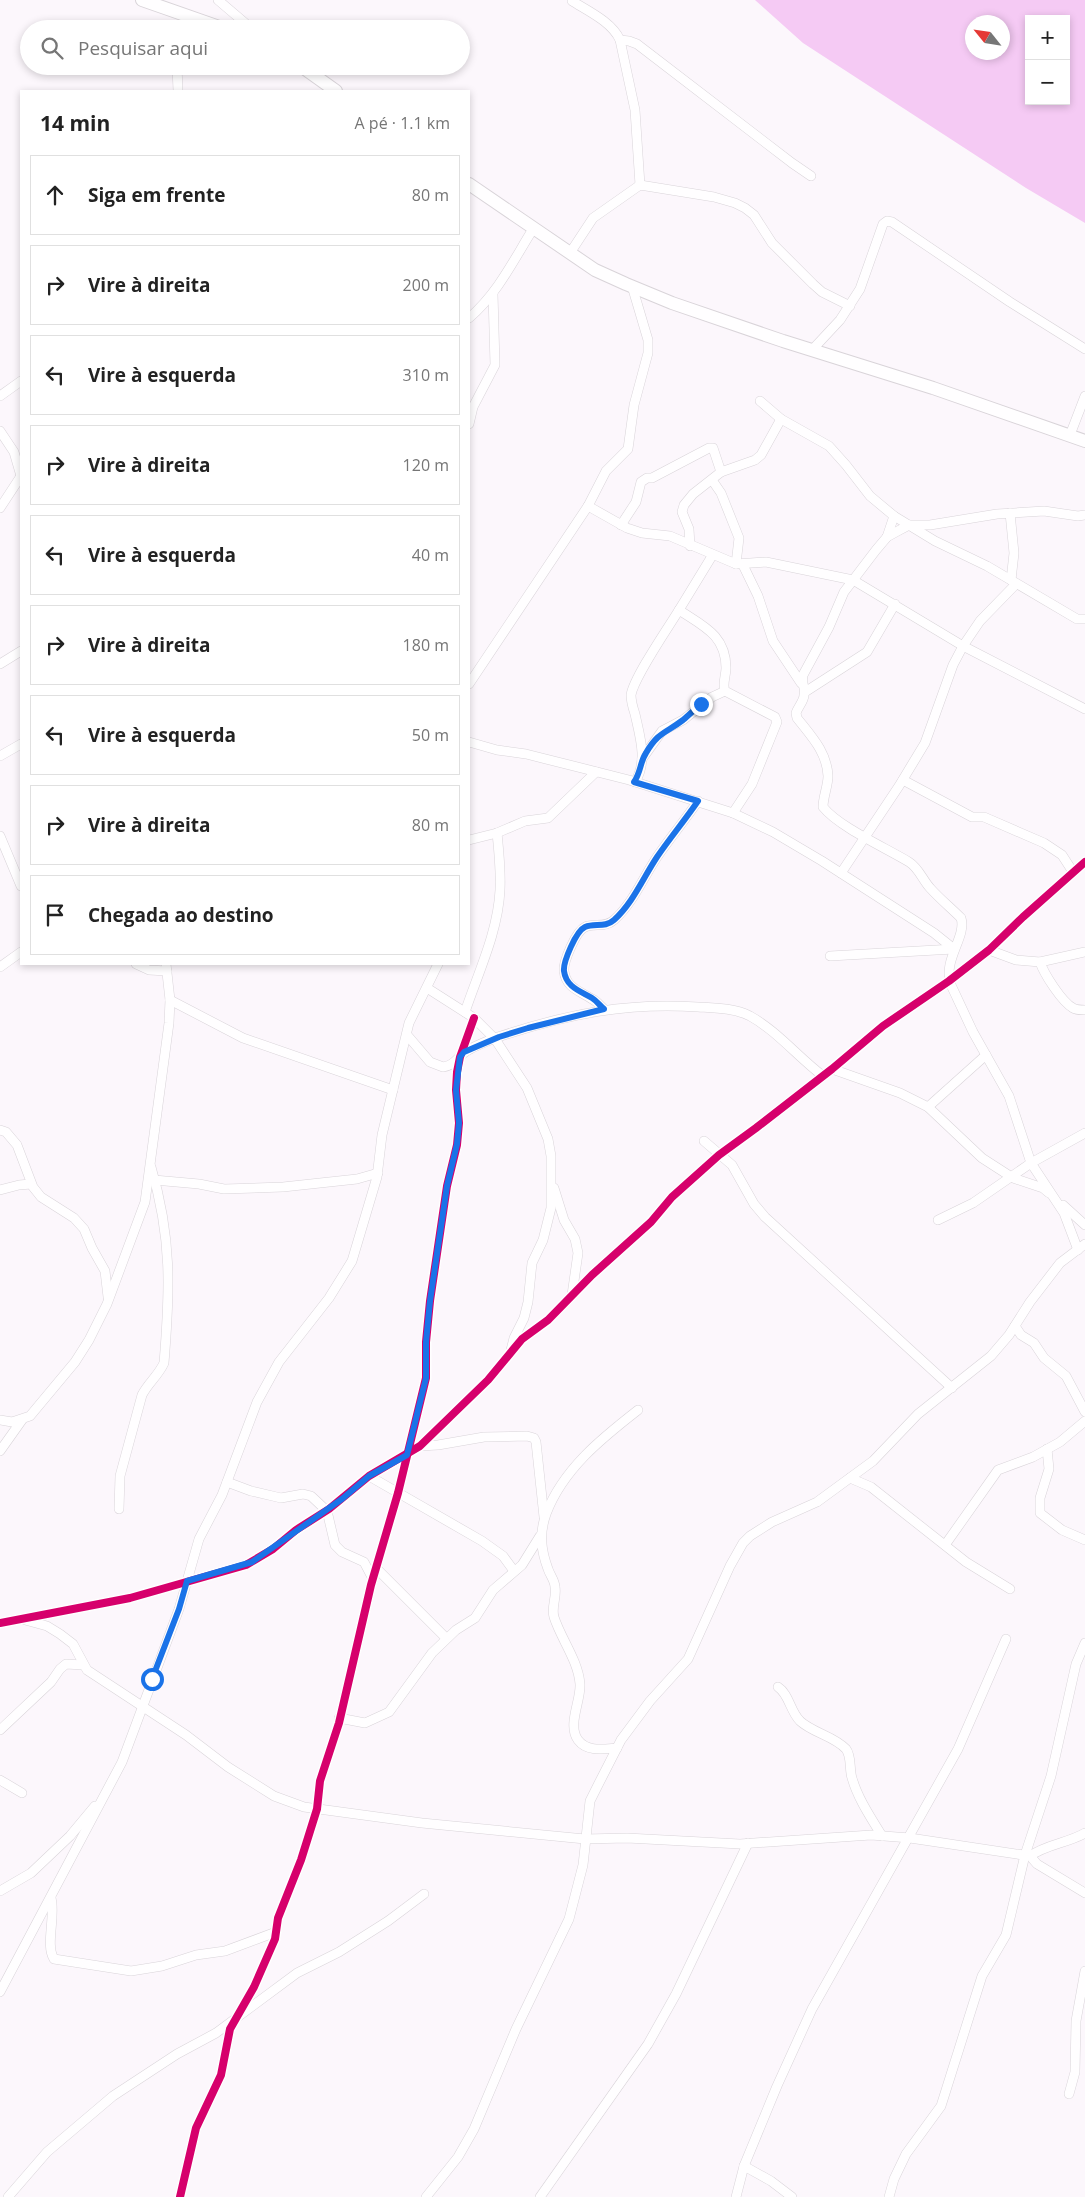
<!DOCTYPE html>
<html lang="pt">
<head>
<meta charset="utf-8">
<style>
	:root { --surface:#fff; --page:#f6f6f6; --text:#222; --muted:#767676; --line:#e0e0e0 }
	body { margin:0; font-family:"Open Sans",sans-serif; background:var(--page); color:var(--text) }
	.controls { position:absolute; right:15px; top:15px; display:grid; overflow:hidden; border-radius:0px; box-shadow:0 2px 8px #0003 }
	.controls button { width:45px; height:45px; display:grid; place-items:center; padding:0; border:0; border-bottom:1px solid var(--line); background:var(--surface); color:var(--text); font:25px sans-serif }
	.compass { position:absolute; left:965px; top:15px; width:45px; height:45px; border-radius:50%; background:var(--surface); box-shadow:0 2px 8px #0003; rotate:300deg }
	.stop { position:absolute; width:15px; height:15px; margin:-11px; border:4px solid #1a73e8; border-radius:50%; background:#fff }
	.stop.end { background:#1a73e8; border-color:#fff; box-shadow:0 1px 5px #0008 }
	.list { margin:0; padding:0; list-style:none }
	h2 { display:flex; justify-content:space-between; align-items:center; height:65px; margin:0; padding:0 20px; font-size:21px }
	h2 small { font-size:16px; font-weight:400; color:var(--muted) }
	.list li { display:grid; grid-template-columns:32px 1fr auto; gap:15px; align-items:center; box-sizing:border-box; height:80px; margin:0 10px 10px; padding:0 10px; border:1px solid var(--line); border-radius:0px }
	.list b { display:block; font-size:19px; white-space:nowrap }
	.list em { font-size:16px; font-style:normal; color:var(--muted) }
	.icon { flex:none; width:28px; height:28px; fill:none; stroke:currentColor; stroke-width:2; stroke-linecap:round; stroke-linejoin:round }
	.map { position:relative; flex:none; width:1085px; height:2197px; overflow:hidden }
	.search { position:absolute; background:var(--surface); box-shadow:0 2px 8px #0003; left:20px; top:20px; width:450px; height:55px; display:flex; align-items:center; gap:12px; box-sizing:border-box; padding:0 18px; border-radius:28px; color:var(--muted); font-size:19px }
	.panel { position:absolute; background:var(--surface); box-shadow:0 2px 8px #0003; left:20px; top:90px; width:450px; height:875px; border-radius:0px }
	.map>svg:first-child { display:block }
	.water { fill:#f5caf4; fill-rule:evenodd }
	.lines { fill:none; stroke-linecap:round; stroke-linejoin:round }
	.street-casing { stroke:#d9d4d9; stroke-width:10 }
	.secondary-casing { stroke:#d9d4d9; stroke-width:14 }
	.street { stroke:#fffeff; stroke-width:9 }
	.secondary { stroke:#fffeff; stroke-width:12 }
	.cycleway-casing { stroke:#fff; stroke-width:11 }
	.cycleway { stroke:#d6006c; stroke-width:8 }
	.route { stroke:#1a73e8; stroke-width:6 }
</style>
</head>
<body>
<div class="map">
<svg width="1085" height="2197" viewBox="0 0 1085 2197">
	<rect width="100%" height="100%" fill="#fcf7fc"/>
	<path class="water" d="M 755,0 L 1085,0 L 1085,223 L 1026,188 L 803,43 ZM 1029,19 L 1066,19 L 1066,101 L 1029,101 ZM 972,22 L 1002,22 L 1002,52 L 972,52 Z"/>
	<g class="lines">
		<g class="street-casing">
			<g id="street">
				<path d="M 218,0 L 252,29"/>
				<path d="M 572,1 C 588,11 612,22 620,40 L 635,110 L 640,185"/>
				<path d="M 190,29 L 196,18"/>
				<path d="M 620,40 L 629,41 L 637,44 L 792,163 L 811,176"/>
				<path d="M 177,66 L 178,91"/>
				<path d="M 570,253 L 593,218 L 640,185 L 714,197 L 735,203 L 745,208 L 754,215 L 772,243 L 813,284 L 822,292 L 850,306"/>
				<path d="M 469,318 C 498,293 513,261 533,229"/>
				<path d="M 812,350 L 840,320 L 860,289 L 883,224 L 887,221 L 892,222 L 1010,302 L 1085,349"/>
				<path d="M 0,396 L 21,381"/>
				<path d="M 760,401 L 781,419 L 829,446 L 846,465 L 870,496 L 894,516 L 935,541 L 987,566 L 1077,619 L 1085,619"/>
				<path d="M 469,424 L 473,407 L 495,365 L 493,294"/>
				<path d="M 0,431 L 14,452 L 21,476"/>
				<path d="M 1070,435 L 1085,396"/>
				<path d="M 712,480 L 721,493 L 739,538 L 736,564"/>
				<path d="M 588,506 L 627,528 L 642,533 L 670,536 L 736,564 L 766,562 L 853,580 L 963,646 L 1085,709"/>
				<path d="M 0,508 L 21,476"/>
				<path d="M 1010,513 L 1014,553 L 1011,580"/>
				<path d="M 621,525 L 636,502 L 641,482 L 647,478 L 652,478 L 709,448 L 713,448 L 721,472"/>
				<path d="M 887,537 L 894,516"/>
				<path d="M 690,546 L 689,529 L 682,512 L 684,505 L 693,494 L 721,472 L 755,460 L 761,455 L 781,419"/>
				<path d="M 712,556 L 679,610 C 703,626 726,635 726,668 C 726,676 722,684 725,691 L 775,717 L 777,722 L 752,784 L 733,813"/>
				<path d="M 743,565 L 758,596 L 773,641 L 801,683"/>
				<path d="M 0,664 L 21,651"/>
				<path d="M 469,684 L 588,506 L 606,471 L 628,449 L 634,405 L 648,353 L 648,340 L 632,286"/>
				<path d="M 805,692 L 867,652 L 895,604"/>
				<path d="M 469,742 L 497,750 L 526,754 L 629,780 L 733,813 L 773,832 L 822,861 L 934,933 L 954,949"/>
				<path d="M 0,756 L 21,744"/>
				<path d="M 642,759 L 662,731 L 683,720 L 712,697 L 725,691"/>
				<path d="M 903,780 L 972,817 L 984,817 L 1044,843 L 1062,855 L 1073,872"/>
				<path d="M 635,782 C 648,761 640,737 635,714 C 633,708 631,701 631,695 C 634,677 668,628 679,610"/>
				<path d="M 0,836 L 21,886"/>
				<path d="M 469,840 L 497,833 L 525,821 L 548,818 L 596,772"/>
				<path d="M 841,873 L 899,786 L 925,743 L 953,665 L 963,646 L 980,621 L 1016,584"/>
				<path d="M 989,950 L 1016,960 L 1040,962 L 1085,952"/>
				<path d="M 830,956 L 954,949"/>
				<path d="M 1040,962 C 1044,974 1062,1002 1073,1008 C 1076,1010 1081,1010 1085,1010"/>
				<path d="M 136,964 L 149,970 L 167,971"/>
				<path d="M 0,967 L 21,952"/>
				<path d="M 427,988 L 474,1018 L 495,1039 L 527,1088 L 548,1139 L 551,1156 L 551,1208 L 543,1240 L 532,1263 L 528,1302 L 524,1318 L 514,1338 L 511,1350"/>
				<path d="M 170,1000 L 243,1038 L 393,1090"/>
				<path d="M 604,1009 C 600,1006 597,1001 592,999 C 580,991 566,988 564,971 C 563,962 576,931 585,927 C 595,923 605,928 614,920 C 633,903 643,878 657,857 C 670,838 685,820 698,801"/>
				<path d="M 465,1012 C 478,973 498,932 500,890 C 501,871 499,852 497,833"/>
				<path d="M 407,1035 L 430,1062 L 443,1067 C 454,1065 455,1060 464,1053 C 473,1046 490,1040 501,1036 C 568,1014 628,1002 698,1007 C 715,1008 734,1008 750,1016 C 777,1031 798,1057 823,1076"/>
				<path d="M 832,1069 L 900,1093 L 928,1107 L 982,1158 L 1013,1178 L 1043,1188 L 1049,1193"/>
				<path d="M 928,1107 L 986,1055"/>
				<path d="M 0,1130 L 6,1132 L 17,1145 L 33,1187 L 41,1197 L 74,1218 L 84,1229 L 92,1248 L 105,1271 L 108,1297"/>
				<path d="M 704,1141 L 732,1165 L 754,1204 L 765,1217 L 952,1388"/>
				<path d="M 154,1180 L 199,1184 L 224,1189 L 283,1187 L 357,1179 L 378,1173"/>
				<path d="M 554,1188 L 564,1220 L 575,1239 L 578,1253 L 572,1295"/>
				<path d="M 0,1190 L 19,1185 L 31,1184"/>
				<path d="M 1063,1205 L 1085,1225"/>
				<path d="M 938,1220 L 973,1203 L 1031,1163 L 1085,1133"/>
				<path d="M 1078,1250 L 1064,1213 L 1031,1163 L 1009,1096 L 973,1032 L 951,985 C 942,960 967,937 961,918 C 951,908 940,899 931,889 C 923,881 919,868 909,862 C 886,848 839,827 823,807 C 823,797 828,786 828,776 C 827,752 811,736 797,718 L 796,713 C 798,707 804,701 804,695 C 806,687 801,685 803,675 L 829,627 L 844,592 L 876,550 L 887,537 L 896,532 L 909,525 L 930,525 L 997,514 L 1044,511 L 1078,516 L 1085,515"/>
				<path d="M 1015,1326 L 1021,1335 L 1034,1343 L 1044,1358 L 1066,1376 L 1085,1412"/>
				<path d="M 0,1420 L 12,1422 L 30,1416 L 75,1362 L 89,1340 L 107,1304 L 145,1202 L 169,1023 L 170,1000 L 166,964"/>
				<path d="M 420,1446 L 438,1445 L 484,1437 L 527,1436 L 534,1438 L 536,1442 L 544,1517"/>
				<path d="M 1047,1449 L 1049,1469 L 1040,1498 L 1040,1513 L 1062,1530 L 1085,1540"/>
				<path d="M 0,1451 L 22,1420"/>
				<path d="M 369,1476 L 482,1541 L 503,1556 L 514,1571"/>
				<path d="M 850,1478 L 871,1487 L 966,1562 L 1010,1589"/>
				<path d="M 227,1482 L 251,1491 L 281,1498 L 303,1494 L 311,1496 L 327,1511 L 335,1545 L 342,1552 L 364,1562 L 373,1579"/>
				<path d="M 119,1509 L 120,1476 L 142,1395 C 148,1383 158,1376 164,1363 C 170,1290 172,1238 151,1167"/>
				<path d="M 945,1545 L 998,1470 L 1033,1457 L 1060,1442 L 1085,1421"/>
				<path d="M 376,1568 L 446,1638"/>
				<path d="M 25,1620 L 47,1626 L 60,1634 L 73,1644 L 87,1670 L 186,1735 L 228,1767 L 274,1796 L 304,1807 L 422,1823 L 585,1839 L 627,1838 L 740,1844 L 871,1835 L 910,1838 L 1030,1856 L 1037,1864 L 1085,1893"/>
				<path d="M 0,1623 L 130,1598 L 246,1565 L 273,1549 L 296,1530 L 329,1509 L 369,1476 L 420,1446 L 488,1380 L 522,1339 L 548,1320 L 592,1275 L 651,1222 L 672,1197 L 719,1155 L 756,1128 L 832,1069 L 883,1026 L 949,981 L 989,950 L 1023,917 L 1085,862"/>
				<path d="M 778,1687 C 789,1694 790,1711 800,1721 C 813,1733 834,1736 846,1749 C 852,1757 849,1769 852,1778 C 858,1799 871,1818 882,1836"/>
				<path d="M 339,1718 L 365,1723 L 389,1712 L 432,1653 L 456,1630 L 475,1618 L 493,1590 L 522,1565 L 540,1536"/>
				<path d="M 0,1730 L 51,1682 L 60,1669 L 66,1664 L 83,1665"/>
				<path d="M 617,1748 C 603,1749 587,1752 578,1740 C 567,1725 581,1701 580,1684 C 578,1660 561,1639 554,1617 C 551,1607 557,1597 555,1587 C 555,1581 550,1575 548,1569 C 541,1550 539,1534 546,1514 C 563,1469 602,1438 638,1410"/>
				<path d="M 0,1780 L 22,1793"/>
				<path d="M 1030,1856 C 1047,1844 1068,1843 1085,1833"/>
				<path d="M 0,1891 L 31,1873 L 70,1836 L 95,1806"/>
				<path d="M 51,1898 C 56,1916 45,1945 54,1959 L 131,1971 L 162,1966 L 196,1955 L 225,1951 L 276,1932"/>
				<path d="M 0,1992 L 122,1762 L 179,1609 L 199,1539 L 222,1495 L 257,1402 L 279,1362 L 329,1298 L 352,1261 L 377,1177 L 382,1135 L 409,1023 L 438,964"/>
				<path d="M 1069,2094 L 1075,2072 L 1076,2021 L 1085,1971"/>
				<path d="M 744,2166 L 771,2181 L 792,2197"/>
				<path d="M 8,2197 L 47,2152 L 113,2096 L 177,2054 L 216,2033 L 297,1973 L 339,1952 L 388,1921 L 424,1894"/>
				<path d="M 180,2197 L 196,2128 L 221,2075 L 230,2029 L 254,1987 L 275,1939 L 278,1918 L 301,1860 L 317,1809 L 320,1781 L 339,1723 L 371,1585 L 398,1493 L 426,1378 L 426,1342 L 430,1301 L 447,1186 L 457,1145 L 459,1123 L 456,1090 L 457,1072 L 460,1057 L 474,1018"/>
				<path d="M 426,2197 L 458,2157 L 474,2129 L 516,2029 L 569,1919 L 583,1865 L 590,1801 L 598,1785 L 621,1740 L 650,1701 L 688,1659 L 730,1566 L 743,1543 L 750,1536 L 772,1522 L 817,1502 L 873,1461 L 918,1414 L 991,1356 L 1009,1335 L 1030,1302 L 1060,1263 L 1085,1244"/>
				<path d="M 540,2197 L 648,2044 L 676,1994 L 748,1843"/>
				<path d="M 736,2197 L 744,2166 L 777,2086 L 812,2009 L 958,1749 L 1006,1639"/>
				<path d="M 889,2197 L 894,2179 L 906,2154 L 941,2106 L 982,1976 L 1006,1935 L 1025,1855 L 1051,1776 L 1076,1664 L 1085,1643"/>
			</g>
		</g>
		<g class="secondary-casing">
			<g id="secondary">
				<path d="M 142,0 L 225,29"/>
				<path d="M 301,66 L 336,91"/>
				<path d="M 469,184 L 595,270 L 626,284 L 672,303 L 783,341 L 933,388 L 1085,441"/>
			</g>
		</g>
		<use href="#street" class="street"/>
		<use href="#secondary" class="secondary"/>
		<g class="cycleway-casing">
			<g id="cycleway">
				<path d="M 0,1623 L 130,1598 L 246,1565 L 273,1549 L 296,1530 L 329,1509 L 369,1476 L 420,1446 L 488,1380 L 522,1339 L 548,1320 L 592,1275 L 651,1222 L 672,1197 L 719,1155 L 756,1128 L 832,1069 L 883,1026 L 949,981 L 989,950 L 1023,917 L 1085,862"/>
				<path d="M 180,2197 L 196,2128 L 221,2075 L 230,2029 L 254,1987 L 275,1939 L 278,1918 L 301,1860 L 317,1809 L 320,1781 L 339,1723 L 371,1585 L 398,1493 L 426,1378 L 426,1342 L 430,1301 L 447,1186 L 457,1145 L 459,1123 L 456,1090 L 457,1072 L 460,1057 L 474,1018"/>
			</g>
		</g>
		<use href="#cycleway" class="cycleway"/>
	</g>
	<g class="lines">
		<path class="route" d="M 152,1679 L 179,1609 L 187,1581 L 252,1562 L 342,1499 L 369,1476 L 407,1455 L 426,1378 L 426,1342 L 430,1301 L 447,1186 L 457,1144 L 459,1123 L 456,1090 L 460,1057 L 464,1052 L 499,1037 L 528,1028 L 604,1009 C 600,1006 597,1001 592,998 C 580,991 566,987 564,971 C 563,962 576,931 585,927 C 595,923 605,928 614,920 C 633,903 643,878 657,857 C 670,838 685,820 698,801 L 634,782 C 641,772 640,762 646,753 C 658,732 666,733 683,720 C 689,715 695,709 701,704"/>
	</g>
</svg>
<div class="controls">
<button>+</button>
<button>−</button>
</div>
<svg class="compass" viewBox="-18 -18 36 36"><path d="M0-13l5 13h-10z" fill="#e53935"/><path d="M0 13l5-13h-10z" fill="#767676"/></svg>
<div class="stop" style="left:152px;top:1679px"></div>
<div class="stop end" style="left:701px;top:704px"></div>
<div class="search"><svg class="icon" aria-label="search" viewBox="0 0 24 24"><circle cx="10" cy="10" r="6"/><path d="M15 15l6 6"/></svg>Pesquisar aqui</div>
<section class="panel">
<h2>14 min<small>A pé · 1.1 km</small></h2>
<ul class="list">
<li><svg class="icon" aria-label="ahead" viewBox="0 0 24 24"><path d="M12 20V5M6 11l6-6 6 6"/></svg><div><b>Siga em frente</b></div><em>80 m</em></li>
<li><svg class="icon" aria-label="right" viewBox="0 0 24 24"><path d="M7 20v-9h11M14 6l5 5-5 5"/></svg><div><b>Vire à direita</b></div><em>200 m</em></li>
<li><svg class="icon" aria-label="left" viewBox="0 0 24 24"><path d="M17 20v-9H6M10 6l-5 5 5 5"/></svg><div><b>Vire à esquerda</b></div><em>310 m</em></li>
<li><svg class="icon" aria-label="right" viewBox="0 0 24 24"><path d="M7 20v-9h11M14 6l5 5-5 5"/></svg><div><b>Vire à direita</b></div><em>120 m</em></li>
<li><svg class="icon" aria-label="left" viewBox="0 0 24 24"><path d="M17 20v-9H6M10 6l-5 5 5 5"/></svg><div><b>Vire à esquerda</b></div><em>40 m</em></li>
<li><svg class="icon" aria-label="right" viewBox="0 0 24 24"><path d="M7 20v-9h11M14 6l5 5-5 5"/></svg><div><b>Vire à direita</b></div><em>180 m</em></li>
<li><svg class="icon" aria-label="left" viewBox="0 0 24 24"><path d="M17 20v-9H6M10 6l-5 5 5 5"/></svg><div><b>Vire à esquerda</b></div><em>50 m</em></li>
<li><svg class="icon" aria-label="right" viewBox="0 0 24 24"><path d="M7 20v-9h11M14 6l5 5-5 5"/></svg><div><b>Vire à direita</b></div><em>80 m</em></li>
<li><svg class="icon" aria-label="arrive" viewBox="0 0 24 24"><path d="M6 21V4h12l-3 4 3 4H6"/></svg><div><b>Chegada ao destino</b></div></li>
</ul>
</section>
</div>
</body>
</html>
